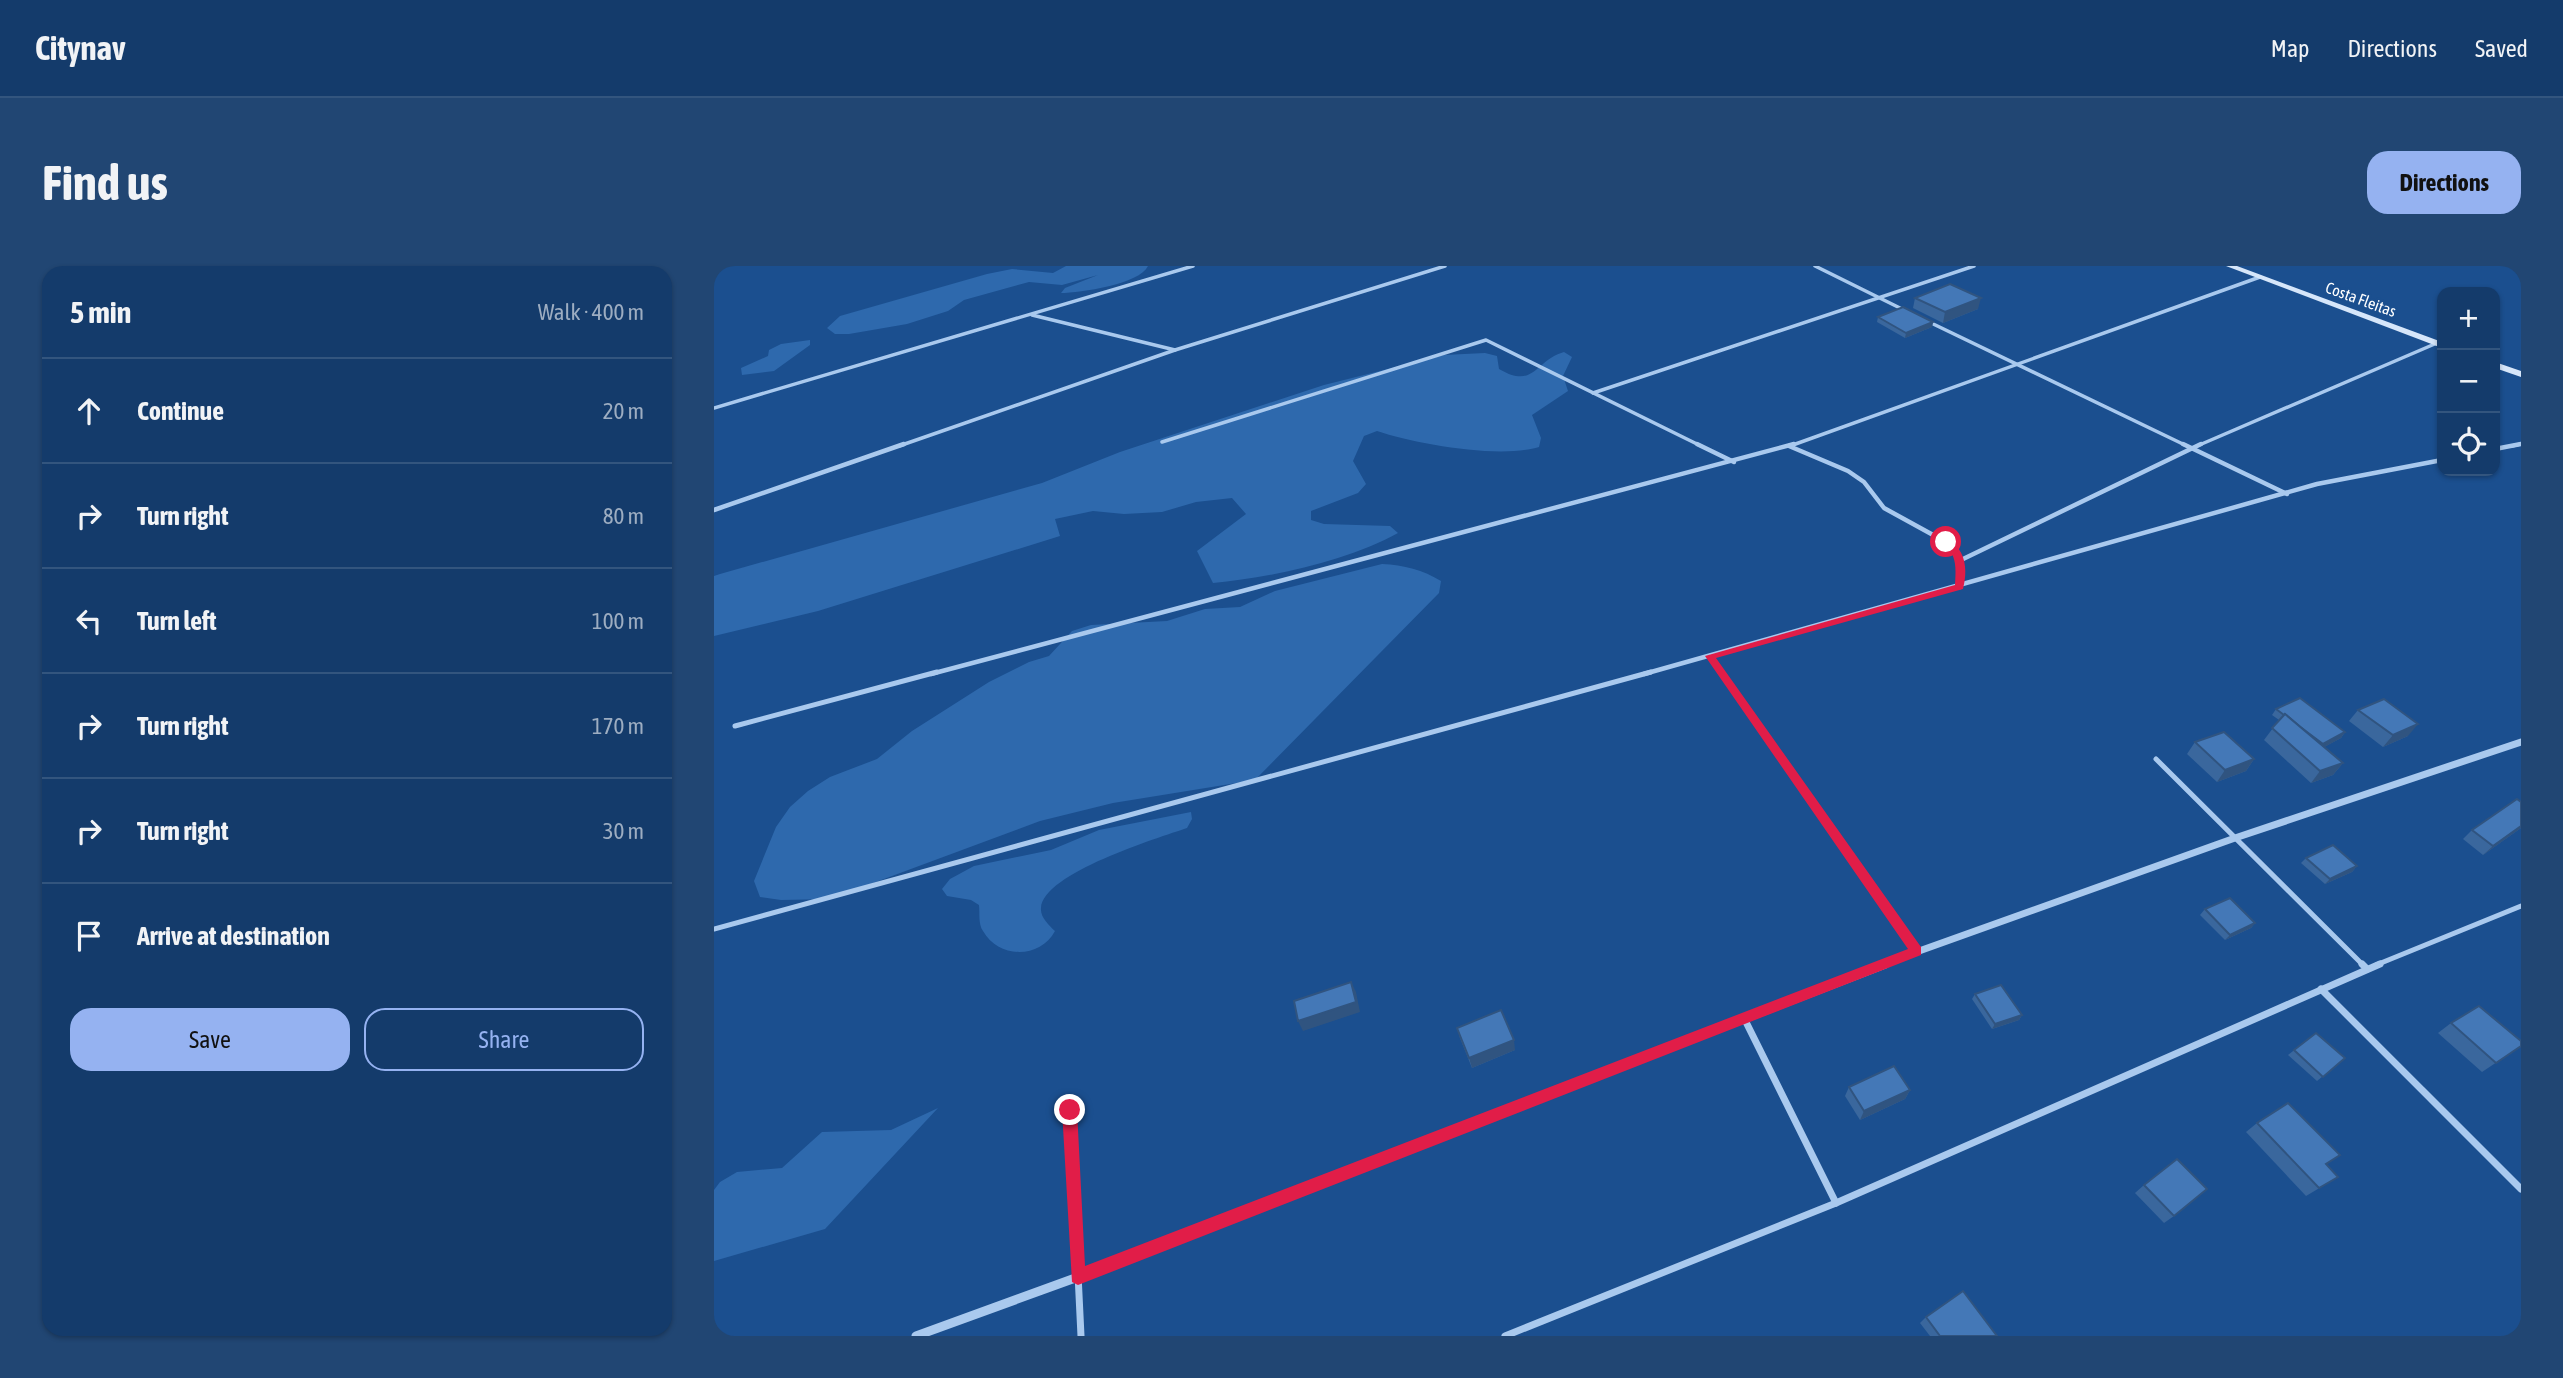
<!DOCTYPE html>
<html lang="en">
<head>
<meta charset="utf-8">
<style>
	:root { --surface:#143b6b; --page:#214673; --text:#f1f3f6; --muted:#9dadc1; --line:#33557e; --accent:#95b2f1 }
	body { margin:0; font-family:"Asap Condensed",sans-serif; background:var(--page); color:var(--text) }
	.controls { position:absolute; right:21px; top:21px; display:grid; overflow:hidden; border-radius:14px; box-shadow:0 2px 5px #0004 }
	.controls button { width:63px; height:63px; display:grid; place-items:center; padding:0; border:0; border-bottom:2px solid var(--line); background:var(--surface); color:var(--text); font:35px sans-serif }
	.stop { position:absolute; width:21px; height:21px; margin:-16px; border:5px solid #e11d48; border-radius:50%; background:#fff }
	.stop.end { background:#e11d48; border-color:#fff; box-shadow:0 2px 7px #0008 }
	.list { margin:0; padding:0; list-style:none }
	h2 { display:flex; justify-content:space-between; align-items:center; height:91px; margin:0; padding:0 28px; font-size:30px }
	h2 small { font-size:23px; font-weight:400; color:var(--muted) }
	.list li { display:grid; grid-template-columns:46px 1fr auto; gap:21px; align-items:center; box-sizing:border-box; height:105px; padding:0 28px; border-top:2px solid var(--line) }
	.list b { display:block; font-size:26px; white-space:nowrap }
	.list em { font-size:23px; font-style:normal; color:var(--muted) }
	.actions { display:flex; gap:14px; padding:21px 28px }
	.actions a { flex:1; padding:16px 0; border:2px solid var(--accent); border-radius:21px; text-align:center; font-size:24px; color:var(--accent) }
	.actions .main { background:var(--accent); color:#111 }
	.icon { flex:none; width:38px; height:38px; fill:none; stroke:currentColor; stroke-width:2; stroke-linecap:round; stroke-linejoin:round }
	.map { position:relative; flex:none; width:1807px; height:1070px; overflow:hidden; border-radius:21px }
	header { display:flex; align-items:center; gap:42px; box-sizing:border-box; height:98px; padding:0 35px; background:var(--surface); border-bottom:2px solid var(--line) }
	header strong { font-size:33px }
	nav { display:flex; gap:38px; margin-inline-start:auto; font-size:24px }
	.intro { display:flex; align-items:center; justify-content:space-between; box-sizing:border-box; height:168px; padding:0 42px }
	h1 { margin:0; font-size:49px }
	.button { padding:18px 32px; border-radius:21px; background:var(--accent); color:#111; font-size:24px; font-weight:700 }
	main { display:flex; gap:42px; padding:0 42px }
	aside { flex:1; background:var(--surface); border-radius:21px; box-shadow:0 2px 5px #0004 }
	.map>svg:first-child { display:block }
	.green { fill:#2e69ad }
	.lines { fill:none; stroke-linecap:round; stroke-linejoin:round }
	.service-far3 { stroke:#a9c9ee; stroke-width:3.5 }
	.service-far2 { stroke:#a9c9ee; stroke-width:4.5 }
	.service-far1 { stroke:#a9c9ee; stroke-width:5 }
	.service { stroke:#a9c9ee; stroke-width:7 }
	.minor-far1 { stroke:#a9c9ee; stroke-width:7 }
	.minor { stroke:#a9c9ee; stroke-width:9 }
	.secondary { fill:#d6e6fa; fill-rule:evenodd }
	.wall { fill:#3a679d }
	.shaded-wall { fill:#305480 }
	.building { fill:#4478b7; stroke:#305480; stroke-width:2 }
	.route { fill:#e11d48 }
	.labels { text-anchor:middle; stroke-width:5; stroke-linejoin:round; paint-order:stroke }
	.far-street-label { font-size:16px; fill:#fff; stroke:#1b4f8f }
</style>
</head>
<body>
<header>
<strong>Citynav</strong>
<nav><a>Map</a><a>Directions</a><a>Saved</a></nav>
</header>
<div class="intro"><h1>Find us</h1><a class="button">Directions</a></div>
<main>
<aside>
<h2>5 min<small>Walk · 400 m</small></h2>
<ul class="list">
<li><svg class="icon" aria-label="ahead" viewBox="0 0 24 24"><path d="M12 20V5M6 11l6-6 6 6"/></svg><div><b>Continue</b></div><em>20 m</em></li>
<li><svg class="icon" aria-label="right" viewBox="0 0 24 24"><path d="M7 20v-9h11M14 6l5 5-5 5"/></svg><div><b>Turn right</b></div><em>80 m</em></li>
<li><svg class="icon" aria-label="left" viewBox="0 0 24 24"><path d="M17 20v-9H6M10 6l-5 5 5 5"/></svg><div><b>Turn left</b></div><em>100 m</em></li>
<li><svg class="icon" aria-label="right" viewBox="0 0 24 24"><path d="M7 20v-9h11M14 6l5 5-5 5"/></svg><div><b>Turn right</b></div><em>170 m</em></li>
<li><svg class="icon" aria-label="right" viewBox="0 0 24 24"><path d="M7 20v-9h11M14 6l5 5-5 5"/></svg><div><b>Turn right</b></div><em>30 m</em></li>
<li><svg class="icon" aria-label="arrive" viewBox="0 0 24 24"><path d="M6 21V4h12l-3 4 3 4H6"/></svg><div><b>Arrive at destination</b></div></li>
</ul>
<div class="actions"><a class="main">Save</a><a>Share</a></div>
</aside>
<div class="map">
<svg width="1807" height="1070" viewBox="0 0 1807 1070">
	<rect width="100%" height="100%" fill="#1b4f8f"/>
	<g class="green">
		<path d="M 352,0 L 434,0 C 426,18 366,27 347,27 L 351,22 L 384,9 L 348,19 L 315,16 L 250,34 L 234,45 L 193,58 L 135,68 L 121,68 L 113,62 L 126,50 L 273,8 L 298,3 L 339,7 Z"/>
		<path d="M 96,74 L 96,79 L 60,105 L 28,109 L 27,102 L 54,90 L 55,84 L 67,78 Z"/>
		<path d="M 850,86 L 858,91 L 849,110 L 854,125 L 818,149 L 827,172 L 825,181 C 785,193 702,178 663,165 L 650,170 L 639,195 L 652,218 L 644,227 L 597,245 L 597,254 L 610,258 L 676,260 L 684,267 C 634,295 555,312 499,317 L 483,285 L 532,248 L 518,232 L 482,236 L 448,246 L 410,248 L 379,245 L 341,253 L 346,270 L 104,345 L 0,370 L 0,310 L 6,308 L 328,217 L 406,186 L 610,119 L 730,89 L 771,87 L 783,90 L 785,103 C 821,124 821,94 850,86 Z"/>
		<path d="M 668,298 C 690,299 709,304 727,315 L 725,327 L 541,514 L 399,537 L 326,555 L 116,633 L 67,634 L 46,631 L 40,615 L 62,561 L 76,541 L 94,525 L 116,511 L 163,493 L 198,465 L 275,416 L 315,396 L 335,390 L 358,365 L 377,359 L 453,355 L 491,343 L 526,341 L 561,325 Z"/>
		<path d="M 477,546 L 478,553 L 473,562 C 444,572 329,607 327,642 C 326,651 335,659 341,665 C 326,693 285,693 269,665 C 264,658 266,647 265,639 L 257,634 L 233,630 L 228,623 L 236,613 L 260,600 L 337,584 L 385,564 Z"/>
		<path d="M 224,842 L 111,963 L 0,995 L 0,924 L 6,916 L 23,906 L 68,902 L 108,866 L 177,864 Z"/>
	</g>
	<g class="lines">
		<g class="service-far3">
			<path d="M 1101,0 L 1192,45"/>
			<path d="M 318,49 L 461,84"/>
			<path d="M 1213,55 L 1473,180"/>
			<path d="M 879,127 L 1260,0"/>
			<path d="M 0,142 L 479,0"/>
			<path d="M 448,176 L 772,74 L 987,180"/>
			<path d="M 185,180 L 461,84 L 731,0"/>
			<path d="M 1076,180 L 1546,11"/>
			<path d="M 1483,180 L 1723,77"/>
			<path d="M 1798,180 L 1807,178"/>
		</g>
		<g class="service-far2">
			<path d="M 983,178 L 1020,196"/>
			<path d="M 1469,178 L 1573,228"/>
			<path d="M 1075,180 L 1134,205 L 1150,216 L 1170,242 L 1241,281 L 1248,303 L 1246,321"/>
			<path d="M 1781,183 L 1807,178"/>
			<path d="M 0,244 L 190,178"/>
			<path d="M 1247,294 L 1487,178"/>
			<path d="M 996,390 L 1009,408"/>
			<path d="M 217,408 L 1080,178"/>
			<path d="M 930,408 L 1603,218 L 1728,194"/>
		</g>
		<g class="service-far1">
			<path d="M 1007,406 L 1203,685"/>
			<path d="M 21,460 L 223,406"/>
			<path d="M 1442,493 L 1649,699"/>
			<path d="M 0,663 L 937,406"/>
			<path d="M 1662,699 L 1807,640"/>
		</g>
		<g class="service">
			<path d="M 1648,698 L 1653,703"/>
			<path d="M 1607,723 L 1807,923"/>
			<path d="M 1031,754 L 1122,937"/>
			<path d="M 356,843 L 367,1070"/>
			<path d="M 791,1070 L 1122,937 L 1666,698"/>
		</g>
		<path class="minor-far1" d="M 1166,699 L 1521,572 L 1807,476"/>
		<path class="minor" d="M 202,1070 L 364,1011 L 1171,698"/>
		<g class="secondary">
			<path d="M 1512,0 L 1523,0 L 1728,76 L 1728,82 Z"/>
			<path d="M 1781,96 L 1807,105 L 1807,111 L 1781,102 Z"/>
		</g>
	</g>
	<g class="wall">
		<path d="M 1201,32 L 1264,43 L 1229,57 L 1199,42 Z"/>
		<path d="M 1164,51 L 1219,56 L 1218,61 L 1191,72 L 1163,56 Z"/>
		<path d="M 1562,443 L 1631,466 L 1627,472 L 1610,481 L 1629,497 L 1619,509 L 1597,517 L 1550,474 L 1565,454 L 1558,449 Z"/>
		<path d="M 1644,444 L 1694,470 L 1669,481 L 1635,455 Z"/>
		<path d="M 1481,476 L 1540,493 L 1532,505 L 1503,516 L 1473,488 Z"/>
		<path d="M 1807,562 L 1769,589 L 1749,573 L 1758,564 Z"/>
		<path d="M 1592,592 L 1643,600 L 1638,606 L 1611,618 L 1587,597 Z"/>
		<path d="M 1491,643 L 1541,657 L 1537,662 L 1511,674 L 1486,649 Z"/>
		<path d="M 1261,728 L 1308,749 L 1305,754 L 1278,763 L 1258,733 Z"/>
		<path d="M 1737,757 L 1807,780 L 1768,806 L 1724,767 Z"/>
		<path d="M 743,762 L 801,784 L 758,802 L 746,772 Z"/>
		<path d="M 1602,767 L 1631,792 L 1603,815 L 1574,789 Z"/>
		<path d="M 1135,821 L 1196,824 L 1191,833 L 1146,854 L 1131,830 Z"/>
		<path d="M 1543,857 L 1612,899 L 1624,911 L 1592,930 L 1532,866 Z"/>
		<path d="M 1430,919 L 1460,950 L 1450,957 L 1421,927 Z"/>
		<path d="M 1212,1051 L 1283,1070 L 1216,1070 L 1206,1057 Z"/>
	</g>
	<g class="shaded-wall">
		<path d="M 1267,32 L 1264,43 L 1229,57 L 1231,46 Z"/>
		<path d="M 1219,56 L 1218,61 L 1191,72 L 1192,67 Z"/>
		<path d="M 1704,458 L 1694,470 L 1669,481 L 1679,469 Z"/>
		<path d="M 1631,466 L 1627,472 L 1605,484 L 1609,478 Z"/>
		<path d="M 1540,493 L 1532,505 L 1503,516 L 1511,504 Z"/>
		<path d="M 1629,497 L 1619,509 L 1597,517 L 1606,505 Z"/>
		<path d="M 1807,560 L 1807,562 L 1769,589 L 1779,580 Z"/>
		<path d="M 1643,600 L 1638,606 L 1611,618 L 1616,613 Z"/>
		<path d="M 1541,657 L 1537,662 L 1511,674 L 1516,669 Z"/>
		<path d="M 637,716 L 642,726 L 646,746 L 589,765 L 584,755 Z"/>
		<path d="M 1308,749 L 1305,754 L 1278,763 L 1281,758 Z"/>
		<path d="M 800,774 L 801,784 L 758,802 L 755,792 Z"/>
		<path d="M 1196,824 L 1191,833 L 1146,854 L 1150,845 Z"/>
	</g>
	<g class="building">
		<path d="M 1236,18 L 1267,32 L 1231,46 L 1201,32 Z"/>
		<path d="M 1189,41 L 1219,56 L 1192,67 L 1164,51 Z"/>
		<path d="M 1586,432 L 1631,466 L 1609,478 L 1585,460 L 1571,448 L 1570,449 L 1562,443 Z"/>
		<path d="M 1670,433 L 1704,458 L 1679,469 L 1644,444 Z"/>
		<path d="M 1571,448 L 1629,497 L 1606,505 L 1558,462 Z"/>
		<path d="M 1510,466 L 1540,493 L 1511,504 L 1481,476 Z"/>
		<path d="M 1803,533 L 1807,536 L 1807,560 L 1779,580 L 1758,564 Z"/>
		<path d="M 1619,579 L 1643,600 L 1616,613 L 1592,592 Z"/>
		<path d="M 1516,632 L 1541,657 L 1516,669 L 1491,643 Z"/>
		<path d="M 637,716 L 642,736 L 584,755 L 580,735 Z"/>
		<path d="M 1287,719 L 1308,749 L 1281,758 L 1261,728 Z"/>
		<path d="M 1765,740 L 1807,775 L 1807,780 L 1782,797 L 1737,757 Z"/>
		<path d="M 787,744 L 800,774 L 755,792 L 743,762 Z"/>
		<path d="M 1602,767 L 1631,792 L 1609,811 L 1580,784 Z"/>
		<path d="M 1180,800 L 1196,824 L 1150,845 L 1135,821 Z"/>
		<path d="M 1574,837 L 1626,889 L 1612,898 L 1624,911 L 1605,922 L 1543,857 Z"/>
		<path d="M 1463,893 L 1493,923 L 1460,950 L 1430,919 Z"/>
		<path d="M 1249,1025 L 1283,1070 L 1226,1070 L 1212,1051 Z"/>
	</g>
	<path class="route" d="M 1232,273 C 1252,282 1254,303 1249,323 L 1002,392 L 1207,681 L 1207,689 L 364,1019 L 358,1016 L 348,844 L 356,837 L 363,844 L 371,1000 L 1194,683 L 991,390 L 1241,319 C 1242,299 1243,289 1228,276 Z"/>
	<g class="labels">
		<g class="far-street-label">
			<text transform="translate(1647 33) rotate(20)" y="6">Costa Fleitas</text>
		</g>
	</g>
</svg>
<div class="controls">
<button>+</button>
<button>−</button>
<button><svg class="icon" aria-label="locate" viewBox="0 0 24 24"><circle cx="12" cy="12" r="6"/><path d="M12 2v4M12 18v4M2 12h4M18 12h4"/></svg></button>
</div>
<div class="stop" style="left:1232px;top:276px"></div>
<div class="stop end" style="left:356px;top:844px"></div>
</div>
</main>
</body>
</html>
